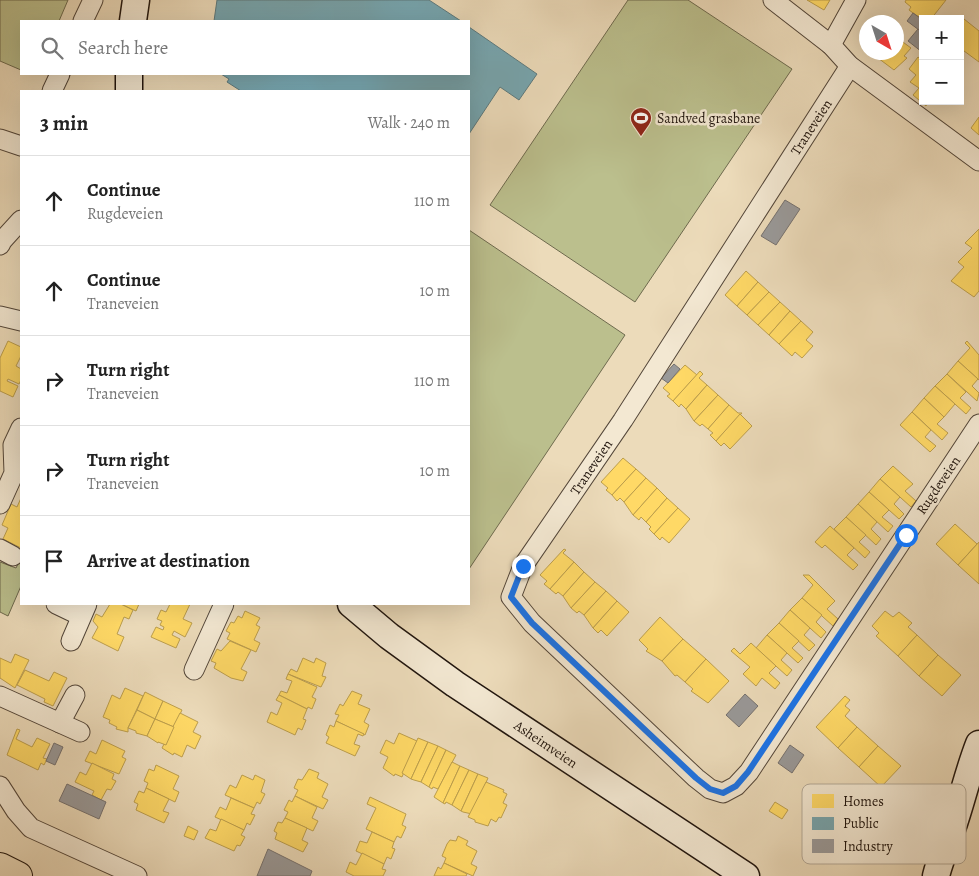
<!DOCTYPE html>
<html lang="en">
<head>
<meta charset="utf-8">
<style>
	:root { --surface:#fff; --page:#f2f2f2; --text:#222; --muted:#767676; --line:#e0e0e0 }
	body { margin:0; font-family:Alegreya,serif; background:var(--page); color:var(--text) }
	.controls { position:absolute; right:15px; top:15px; display:grid; overflow:hidden; border-radius:0px; box-shadow:0 5px 20px #0002 }
	.controls button { width:45px; height:45px; display:grid; place-items:center; padding:0; border:0; border-bottom:1px solid var(--line); background:var(--surface); color:var(--text); font:25px sans-serif }
	.compass { position:absolute; left:859px; top:15px; width:45px; height:45px; border-radius:50%; background:var(--surface); box-shadow:0 5px 20px #0002; rotate:141deg }
	.stop { position:absolute; width:15px; height:15px; margin:-11px; border:4px solid #1a73e8; border-radius:50%; background:#fff }
	.stop.end { background:#1a73e8; border-color:#fff; box-shadow:0 1px 5px #0008 }
	.list { margin:0; padding:0; list-style:none }
	h2 { display:flex; justify-content:space-between; align-items:center; height:65px; margin:0; padding:0 20px; font-size:21px }
	h2 small { font-size:16px; font-weight:400; color:var(--muted) }
	.list li { display:grid; grid-template-columns:32px 1fr auto; gap:15px; align-items:center; box-sizing:border-box; height:90px; padding:0 20px; border-top:1px solid var(--line) }
	.list b { display:block; font-size:19px; white-space:nowrap }
	.list p { margin:0; font-size:16px; white-space:nowrap; color:var(--muted) }
	.list em { font-size:16px; font-style:normal; color:var(--muted) }
	.icon { flex:none; width:28px; height:28px; fill:none; stroke:currentColor; stroke-width:2; stroke-linecap:round; stroke-linejoin:round }
	.map { position:relative; flex:none; width:979px; height:876px; overflow:hidden }
	.search { position:absolute; background:var(--surface); box-shadow:0 5px 20px #0002; left:20px; top:20px; width:450px; height:55px; display:flex; align-items:center; gap:12px; box-sizing:border-box; padding:0 18px; border-radius:0px; color:var(--muted); font-size:19px }
	.panel { position:absolute; background:var(--surface); box-shadow:0 5px 20px #0002; left:20px; top:90px; width:450px; height:515px; border-radius:0px }
	.map>svg:first-child { display:block }
	.green { fill:#bbbf8d; stroke:#6e6a4e }
	.homes { fill:#ffd966; stroke:#bc9e4c }
	.public { fill:#76a5af; stroke:#5c7a7f }
	.industry { fill:#999; stroke:#75716f }
	.lines { fill:none; stroke-linecap:round; stroke-linejoin:round }
	.street-casing { stroke:#534639; stroke-width:21 }
	.secondary-casing { stroke:#20150e; stroke-width:29 }
	.highway-casing { stroke:#20150e; stroke-width:30 }
	.street { stroke:#f3e8d2; stroke-width:19 }
	.secondary { stroke:#f3e8d2; stroke-width:26 }
	.highway { stroke:#ecdbba; stroke-width:28 }
	.route { stroke:#1a73e8; stroke-width:6 }
	.labels { text-anchor:middle; stroke-width:5; stroke-linejoin:round; paint-order:stroke }
	.poi-label { font-size:14px; fill:#20150e; stroke:#f3e8d2; text-anchor:start }
	.street-label { font-size:14px; fill:#20150e; stroke:#f3e8d2 }
	.key { fill:#f3e8d2; stroke:#b4a997; stroke-width:1 }
	.key-label { font-size:14px; fill:#20150e }
</style>
</head>
<body>
<div class="map">
<svg width="979" height="876" viewBox="0 0 979 876">
	<rect width="100%" height="100%" fill="#ecdbba"/>
	<filter id="stains"><feTurbulence type="fractalNoise" baseFrequency=".004" numOctaves="4"/><feColorMatrix values="0 0 0 0 .2 0 0 0 0 .09 0 0 0 0 .02 0 0 0 .5 -.17"/></filter>
	<radialGradient id="worn" r=".72"><stop offset=".6" stop-color="#630" stop-opacity="0"/><stop offset="1" stop-color="#630" stop-opacity=".3"/></radialGradient>
	<g class="green">
		<path d="M 0,0 L 68,0 L 59,21 L 21,21 L 21,70 L 0,61 Z"/>
		<path d="M 628,0 L 688,0 L 792,69 L 635,302 L 490,205 Z"/>
		<path d="M 469,230 L 625,335 L 469,569 Z"/>
		<path d="M 0,562 L 16,568 L 19,562 L 21,563 L 21,586 L 8,616 L 0,612 Z"/>
	</g>
	<g class="homes">
		<path d="M 807,0 L 830,0 L 824,10 Z"/>
		<path d="M 906,0 L 946,0 L 931,19 L 923,20 L 909,10 L 911,7 L 905,2 Z"/>
		<path d="M 964,19 L 979,31 L 979,62 L 960,48 L 960,24 Z"/>
		<path d="M 896,37 L 911,48 L 904,56 L 907,58 L 894,70 L 874,55 L 877,52 L 896,52 Z"/>
		<path d="M 918,57 L 923,61 L 923,101 L 929,101 L 926,106 L 913,95 L 919,88 L 910,82 L 916,75 L 909,69 Z"/>
		<path d="M 979,117 L 979,135 L 971,128 Z"/>
		<path d="M 979,229 L 979,291 L 974,297 L 951,281 L 964,267 L 958,262 L 972,248 L 965,243 Z"/>
		<path d="M 746,271 L 758,282 L 737,306 L 725,295 Z"/>
		<path d="M 758,282 L 769,292 L 747,315 L 737,306 Z"/>
		<path d="M 769,292 L 780,302 L 758,325 L 747,315 Z"/>
		<path d="M 780,302 L 790,311 L 769,335 L 758,325 Z"/>
		<path d="M 790,311 L 801,321 L 779,344 L 769,335 Z"/>
		<path d="M 801,321 L 813,332 L 806,340 L 813,346 L 802,358 L 795,352 L 792,356 L 779,344 Z"/>
		<path d="M 8,341 L 21,347 L 21,356 L 16,366 L 21,369 L 21,380 L 19,384 L 8,379 L 7,381 L 18,386 L 13,397 L 0,391 L 0,358 Z"/>
		<path d="M 967,341 L 979,355 L 979,380 L 958,361 L 970,348 L 965,343 Z"/>
		<path d="M 958,361 L 978,379 L 972,386 L 979,393 L 977,401 L 947,374 Z"/>
		<path d="M 685,365 L 697,375 L 673,401 L 667,396 L 670,394 L 663,388 Z"/>
		<path d="M 700,371 L 703,374 L 699,378 L 707,385 L 686,409 L 681,404 L 679,407 L 673,401 Z"/>
		<path d="M 947,374 L 966,392 L 960,398 L 971,408 L 966,414 L 935,386 Z"/>
		<path d="M 707,385 L 718,395 L 694,421 L 686,409 Z"/>
		<path d="M 935,386 L 955,404 L 944,417 L 924,398 Z"/>
		<path d="M 718,395 L 729,405 L 708,429 L 702,424 L 700,426 L 694,421 Z"/>
		<path d="M 924,398 L 944,417 L 937,424 L 948,433 L 942,440 L 912,412 Z"/>
		<path d="M 729,405 L 738,413 L 742,413 L 716,441 L 710,435 L 713,433 L 708,429 Z"/>
		<path d="M 912,412 L 931,430 L 925,437 L 936,446 L 930,452 L 900,425 Z"/>
		<path d="M 740,414 L 752,426 L 730,449 L 724,443 L 721,446 L 716,441 Z"/>
		<path d="M 623,458 L 636,469 L 612,495 L 606,490 L 608,488 L 601,482 Z"/>
		<path d="M 893,466 L 913,484 L 905,491 L 916,501 L 911,507 L 880,479 Z"/>
		<path d="M 636,469 L 646,478 L 624,502 L 620,498 L 617,501 L 612,495 Z"/>
		<path d="M 646,478 L 657,488 L 633,515 L 624,502 Z"/>
		<path d="M 880,479 L 900,497 L 894,504 L 904,514 L 899,519 L 869,492 Z"/>
		<path d="M 657,488 L 667,498 L 646,522 L 641,517 L 639,520 L 633,515 Z"/>
		<path d="M 869,492 L 889,510 L 882,517 L 893,526 L 888,532 L 858,504 Z"/>
		<path d="M 21,498 L 21,548 L 3,539 L 8,528 L 2,525 L 11,504 L 17,507 Z"/>
		<path d="M 667,498 L 678,508 L 654,534 L 649,529 L 651,527 L 646,522 Z"/>
		<path d="M 858,504 L 877,522 L 871,529 L 881,539 L 876,545 L 846,517 Z"/>
		<path d="M 678,508 L 690,519 L 669,543 L 662,537 L 660,540 L 654,534 Z"/>
		<path d="M 846,517 L 866,535 L 859,542 L 870,552 L 865,558 L 834,529 Z"/>
		<path d="M 955,524 L 977,544 L 958,565 L 936,544 Z"/>
		<path d="M 830,526 L 854,548 L 847,555 L 858,565 L 853,570 L 825,545 L 822,548 L 815,542 Z"/>
		<path d="M 979,542 L 979,584 L 958,565 Z"/>
		<path d="M 564,549 L 566,550 L 563,553 L 574,562 L 550,589 L 544,584 L 547,581 L 540,575 Z"/>
		<path d="M 574,562 L 584,572 L 563,596 L 558,592 L 556,594 L 550,589 Z"/>
		<path d="M 584,572 L 595,582 L 571,608 L 563,596 Z"/>
		<path d="M 803,575 L 809,575 L 835,601 L 827,609 L 838,619 L 833,626 L 802,598 L 813,585 Z"/>
		<path d="M 595,582 L 606,591 L 584,615 L 579,611 L 577,613 L 571,608 Z"/>
		<path d="M 606,591 L 617,601 L 593,628 L 584,615 Z"/>
		<path d="M 802,598 L 822,615 L 816,622 L 826,632 L 821,638 L 790,610 Z"/>
		<path d="M 617,601 L 629,612 L 607,636 L 601,630 L 598,633 L 593,628 Z"/>
		<path d="M 110,604 L 121,604 L 133,610 L 129,619 L 124,617 L 117,634 L 124,637 L 118,651 L 92,638 L 98,627 L 93,621 L 96,614 L 102,617 Z"/>
		<path d="M 121,604 L 139,604 L 136,611 Z"/>
		<path d="M 170,604 L 190,604 L 183,619 L 192,623 L 185,637 L 174,631 L 172,635 L 180,639 L 176,648 L 151,637 L 156,627 L 163,630 L 164,627 L 160,625 L 162,621 L 157,619 L 161,610 L 166,612 Z"/>
		<path d="M 790,610 L 810,628 L 804,635 L 815,645 L 809,651 L 779,623 Z"/>
		<path d="M 245,611 L 260,618 L 256,625 L 260,627 L 254,640 L 260,643 L 256,652 L 227,639 L 230,633 L 226,631 L 231,622 L 234,623 L 238,616 L 242,618 Z"/>
		<path d="M 885,611 L 893,617 L 899,612 L 912,623 L 908,627 L 917,635 L 898,656 L 876,636 L 879,633 L 872,626 Z"/>
		<path d="M 660,617 L 683,639 L 662,661 L 646,651 L 648,649 L 639,640 Z"/>
		<path d="M 779,623 L 799,641 L 792,648 L 803,658 L 798,663 L 767,635 Z"/>
		<path d="M 767,635 L 787,653 L 781,660 L 792,670 L 787,676 L 756,648 Z"/>
		<path d="M 917,635 L 938,655 L 919,676 L 898,656 Z"/>
		<path d="M 683,639 L 706,659 L 685,682 L 677,675 L 675,676 L 662,661 Z"/>
		<path d="M 230,641 L 251,650 L 241,669 L 247,672 L 243,681 L 231,678 L 214,668 L 216,663 L 211,661 L 217,649 L 221,651 Z"/>
		<path d="M 751,643 L 776,666 L 769,673 L 780,683 L 775,689 L 762,678 L 756,686 L 743,674 L 750,667 L 731,651 L 734,648 L 740,654 Z"/>
		<path d="M 15,654 L 29,660 L 15,688 L 0,678 L 0,658 L 11,663 Z"/>
		<path d="M 938,655 L 961,675 L 942,696 L 919,676 Z"/>
		<path d="M 303,658 L 314,663 L 316,658 L 326,663 L 322,676 L 326,677 L 321,687 L 288,674 L 291,669 L 297,672 Z"/>
		<path d="M 706,659 L 729,681 L 708,703 L 691,691 L 693,689 L 685,682 Z"/>
		<path d="M 25,670 L 49,681 L 54,672 L 67,678 L 53,706 L 44,702 L 45,699 L 17,685 Z"/>
		<path d="M 288,674 L 317,687 L 312,697 L 316,699 L 312,709 L 308,707 L 307,709 L 279,695 L 281,691 L 287,693 L 292,681 L 286,679 Z"/>
		<path d="M 125,688 L 143,696 L 128,728 L 128,732 L 116,729 L 117,727 L 109,723 L 110,720 L 103,717 L 112,695 L 120,699 Z"/>
		<path d="M 352,691 L 362,695 L 358,704 L 370,709 L 364,722 L 369,725 L 365,735 L 336,721 L 339,715 L 335,714 L 340,704 L 343,706 Z"/>
		<path d="M 145,692 L 163,701 L 155,719 L 137,710 Z"/>
		<path d="M 279,695 L 307,709 L 303,719 L 306,720 L 302,730 L 298,728 L 295,735 L 267,722 L 271,712 L 277,715 L 282,703 L 276,700 Z"/>
		<path d="M 845,696 L 850,700 L 845,706 L 850,710 L 845,716 L 857,727 L 838,748 L 816,727 Z"/>
		<path d="M 163,701 L 182,710 L 174,727 L 155,719 Z"/>
		<path d="M 137,710 L 155,719 L 147,736 L 136,733 L 136,731 L 128,728 Z"/>
		<path d="M 180,713 L 198,722 L 193,732 L 201,736 L 195,749 L 187,745 L 182,757 L 174,753 L 173,755 L 162,748 Z"/>
		<path d="M 155,719 L 174,727 L 166,745 L 158,742 L 158,743 L 147,736 Z"/>
		<path d="M 336,721 L 364,734 L 363,736 L 358,734 L 354,744 L 360,746 L 355,756 L 326,743 L 329,737 L 326,735 L 330,725 L 334,727 Z"/>
		<path d="M 857,727 L 878,746 L 859,767 L 838,748 Z"/>
		<path d="M 17,729 L 20,730 L 16,739 L 32,747 L 37,738 L 50,744 L 43,758 L 47,759 L 44,765 L 41,763 L 38,770 L 7,755 Z"/>
		<path d="M 399,733 L 417,741 L 402,777 L 395,774 L 394,776 L 383,768 L 388,757 L 380,753 L 386,740 L 394,744 Z"/>
		<path d="M 418,738 L 428,742 L 411,779 L 402,773 Z"/>
		<path d="M 102,740 L 125,751 L 122,757 L 126,759 L 119,774 L 85,761 L 90,751 L 96,754 Z"/>
		<path d="M 428,742 L 438,746 L 421,782 L 414,780 L 411,779 Z"/>
		<path d="M 438,746 L 446,750 L 429,787 L 421,782 Z"/>
		<path d="M 878,746 L 901,766 L 881,787 L 859,767 Z"/>
		<path d="M 446,750 L 456,755 L 438,789 L 433,787 L 432,789 L 429,787 Z"/>
		<path d="M 452,762 L 460,766 L 443,803 L 434,797 Z"/>
		<path d="M 92,763 L 114,774 L 112,779 L 116,781 L 111,790 L 107,789 L 101,800 L 92,795 L 94,791 L 75,782 L 80,772 L 86,775 Z"/>
		<path d="M 156,765 L 179,776 L 173,789 L 179,792 L 175,802 L 146,788 L 148,783 L 144,781 L 149,769 L 154,771 Z"/>
		<path d="M 460,766 L 469,770 L 452,805 L 446,802 L 445,804 L 443,803 Z"/>
		<path d="M 309,769 L 319,773 L 317,778 L 328,784 L 322,797 L 328,800 L 323,809 L 295,796 L 298,790 L 294,788 L 298,779 L 302,780 Z"/>
		<path d="M 469,770 L 478,774 L 461,811 L 452,805 Z"/>
		<path d="M 478,774 L 488,778 L 472,814 L 463,812 L 461,811 Z"/>
		<path d="M 242,775 L 253,780 L 255,775 L 265,780 L 261,792 L 265,794 L 260,804 L 257,802 L 254,808 L 225,795 L 230,785 L 236,788 Z"/>
		<path d="M 486,782 L 504,790 L 503,792 L 507,794 L 503,803 L 507,805 L 501,818 L 499,817 L 496,822 L 491,819 L 488,826 L 475,822 L 475,820 L 468,817 Z"/>
		<path d="M 146,788 L 169,799 L 163,811 L 169,813 L 164,823 L 136,810 L 138,804 L 134,802 L 139,791 L 144,793 Z"/>
		<path d="M 295,796 L 317,807 L 312,818 L 318,821 L 313,831 L 285,818 L 288,812 L 284,810 L 289,800 L 292,802 Z"/>
		<path d="M 370,797 L 406,814 L 402,825 L 406,827 L 401,838 L 397,836 L 394,842 L 366,829 L 376,808 L 367,804 Z"/>
		<path d="M 231,798 L 254,808 L 251,814 L 255,815 L 250,825 L 247,823 L 244,830 L 215,817 L 220,807 L 226,810 Z"/>
		<path d="M 775,802 L 788,810 L 782,819 L 769,811 Z"/>
		<path d="M 285,818 L 307,828 L 302,840 L 308,843 L 303,852 L 275,839 L 277,833 L 274,831 L 278,822 L 282,823 Z"/>
		<path d="M 221,819 L 244,830 L 241,835 L 245,837 L 240,846 L 237,845 L 234,851 L 205,838 L 210,829 L 216,831 Z"/>
		<path d="M 188,826 L 198,831 L 194,840 L 184,836 Z"/>
		<path d="M 372,832 L 394,842 L 392,848 L 395,849 L 391,859 L 387,857 L 384,864 L 356,851 L 360,841 L 367,843 Z"/>
		<path d="M 458,836 L 468,841 L 466,845 L 477,851 L 471,864 L 477,867 L 473,876 L 444,863 L 446,858 L 442,856 L 447,844 L 450,840 L 456,841 Z"/>
		<path d="M 362,853 L 384,864 L 382,869 L 386,870 L 383,876 L 354,876 L 346,872 L 350,862 L 356,865 Z"/>
		<path d="M 444,863 L 467,874 L 466,876 L 434,876 L 438,867 L 441,869 Z"/>
	</g>
	<g class="public">
		<path d="M 217,0 L 429,0 L 461,21 L 214,21 Z"/>
		<path d="M 469,27 L 537,74 L 519,100 L 500,87 L 469,134 L 469,91 L 241,91 L 227,82 L 229,79 L 221,74 L 469,74 Z"/>
	</g>
	<g class="industry">
		<path d="M 913,13 L 923,20 L 923,33 L 907,21 Z"/>
		<path d="M 918,29 L 923,33 L 922,52 L 908,41 Z"/>
		<path d="M 785,200 L 800,209 L 776,245 L 761,236 Z"/>
		<path d="M 674,364 L 680,369 L 668,383 L 661,378 Z"/>
		<path d="M 745,694 L 758,706 L 739,727 L 726,715 Z"/>
		<path d="M 54,743 L 63,747 L 55,765 L 46,761 Z"/>
		<path d="M 790,745 L 804,755 L 792,773 L 778,763 Z"/>
		<path d="M 67,784 L 106,802 L 99,819 L 59,801 Z"/>
		<path d="M 268,849 L 312,871 L 310,876 L 257,876 Z"/>
	</g>
	<g class="lines">
		<g class="street-casing">
			<g id="street">
				<path d="M 773,0 L 831,45 L 850,66 L 979,161"/>
				<path d="M 83,21 L 93,0"/>
				<path d="M 831,45 L 856,0"/>
				<path d="M 850,66 L 623,420 L 523,566 L 511,597 L 532,623 L 696,778 L 710,789 L 723,793 L 736,786 L 749,772 L 979,424"/>
				<path d="M 52,91 L 60,74"/>
				<path d="M 0,139 L 21,146"/>
				<path d="M 0,245 L 2,241 L 21,220"/>
				<path d="M 0,316 L 21,321"/>
				<path d="M 0,504 L 14,473 L 13,445 L 21,428"/>
				<path d="M 0,549 L 13,556"/>
				<path d="M 56,604 L 81,616"/>
				<path d="M 71,641 L 87,604"/>
				<path d="M 194,670 L 224,604"/>
				<path d="M 0,696 L 80,732"/>
				<path d="M 60,723 L 75,695"/>
				<path d="M 0,786 L 16,811 L 31,828 L 137,876"/>
			</g>
		</g>
		<g class="secondary-casing">
			<g id="secondary">
				<path d="M 133,21 L 136,0"/>
				<path d="M 129,91 L 129,74"/>
				<path d="M 351,604 L 389,636 L 455,684 L 746,876"/>
				<path d="M 936,876 C 940,859 947,845 952,829 C 962,801 968,772 979,744"/>
			</g>
		</g>
		<g class="highway-casing">
			<path id="highway" d="M 0,867 L 18,876"/>
		</g>
		<use href="#street" class="street"/>
		<use href="#secondary" class="secondary"/>
		<use href="#highway" class="highway"/>
	</g>
	<g class="lines">
		<path class="route" d="M 523,566 L 511,597 L 532,623 L 696,778 L 710,789 L 723,793 L 736,786 L 748,772 L 906,535"/>
	</g>
	<defs>
		<g id="stadium-pin" transform="scale(1.125)"><path d="M0 17L-7.5 6A9.5 9.5 0 1 1 7.5 6Z" fill="#8f2418" stroke="#f3e8d2"/><path d="M0-5a6.5 5 0 1 0 0 10a6.5 5 0 1 0 0-10ZM-3.5-1.8h7v3.6h-7Z" fill="#fff"/></g>
	</defs>
	<g fill-rule="evenodd">
		<use href="#stadium-pin" x="641" y="118"/>
	</g>
	<g class="labels">
		<g class="poi-label">
			<text x="657" y="123">Sandved grasbane</text>
		</g>
		<g class="street-label">
			<text transform="translate(811 127) rotate(-57)" y="5">Traneveien</text>
			<text transform="translate(591 467) rotate(-56)" y="5">Traneveien</text>
			<text transform="translate(938 485) rotate(-56)" y="5">Rugdeveien</text>
			<text transform="translate(546 744) rotate(34)" y="5">Asheimveien</text>
		</g>
	</g>
	<rect x="802" y="784" width="164" height="80" rx="8" class="key"/>
	<rect x="812" y="794" width="22" height="14" fill="#ffd966"/>
	<rect x="812" y="817" width="22" height="13" fill="#76a5af"/>
	<rect x="812" y="839" width="22" height="14" fill="#999"/>
	<g class="key-label">
		<text x="843" y="806">Homes</text>
		<text x="843" y="828">Public</text>
		<text x="843" y="851">Industry</text>
	</g>
	<rect width="100%" height="100%" filter="url(#stains)"/>
	<rect width="100%" height="100%" fill="url(#worn)"/>
</svg>
<div class="controls">
<button>+</button>
<button>−</button>
</div>
<svg class="compass" viewBox="-18 -18 36 36"><path d="M0-13l5 13h-10z" fill="#e53935"/><path d="M0 13l5-13h-10z" fill="#767676"/></svg>
<div class="stop" style="left:906px;top:535px"></div>
<div class="stop end" style="left:523px;top:566px"></div>
<div class="search"><svg class="icon" aria-label="search" viewBox="0 0 24 24"><circle cx="10" cy="10" r="6"/><path d="M15 15l6 6"/></svg>Search here</div>
<section class="panel">
<h2>3 min<small>Walk · 240 m</small></h2>
<ul class="list">
<li><svg class="icon" aria-label="ahead" viewBox="0 0 24 24"><path d="M12 20V5M6 11l6-6 6 6"/></svg><div><b>Continue</b><p>Rugdeveien</p></div><em>110 m</em></li>
<li><svg class="icon" aria-label="ahead" viewBox="0 0 24 24"><path d="M12 20V5M6 11l6-6 6 6"/></svg><div><b>Continue</b><p>Traneveien</p></div><em>10 m</em></li>
<li><svg class="icon" aria-label="right" viewBox="0 0 24 24"><path d="M7 20v-9h11M14 6l5 5-5 5"/></svg><div><b>Turn right</b><p>Traneveien</p></div><em>110 m</em></li>
<li><svg class="icon" aria-label="right" viewBox="0 0 24 24"><path d="M7 20v-9h11M14 6l5 5-5 5"/></svg><div><b>Turn right</b><p>Traneveien</p></div><em>10 m</em></li>
<li><svg class="icon" aria-label="arrive" viewBox="0 0 24 24"><path d="M6 21V4h12l-3 4 3 4H6"/></svg><div><b>Arrive at destination</b></div></li>
</ul>
</section>
</div>
</body>
</html>
